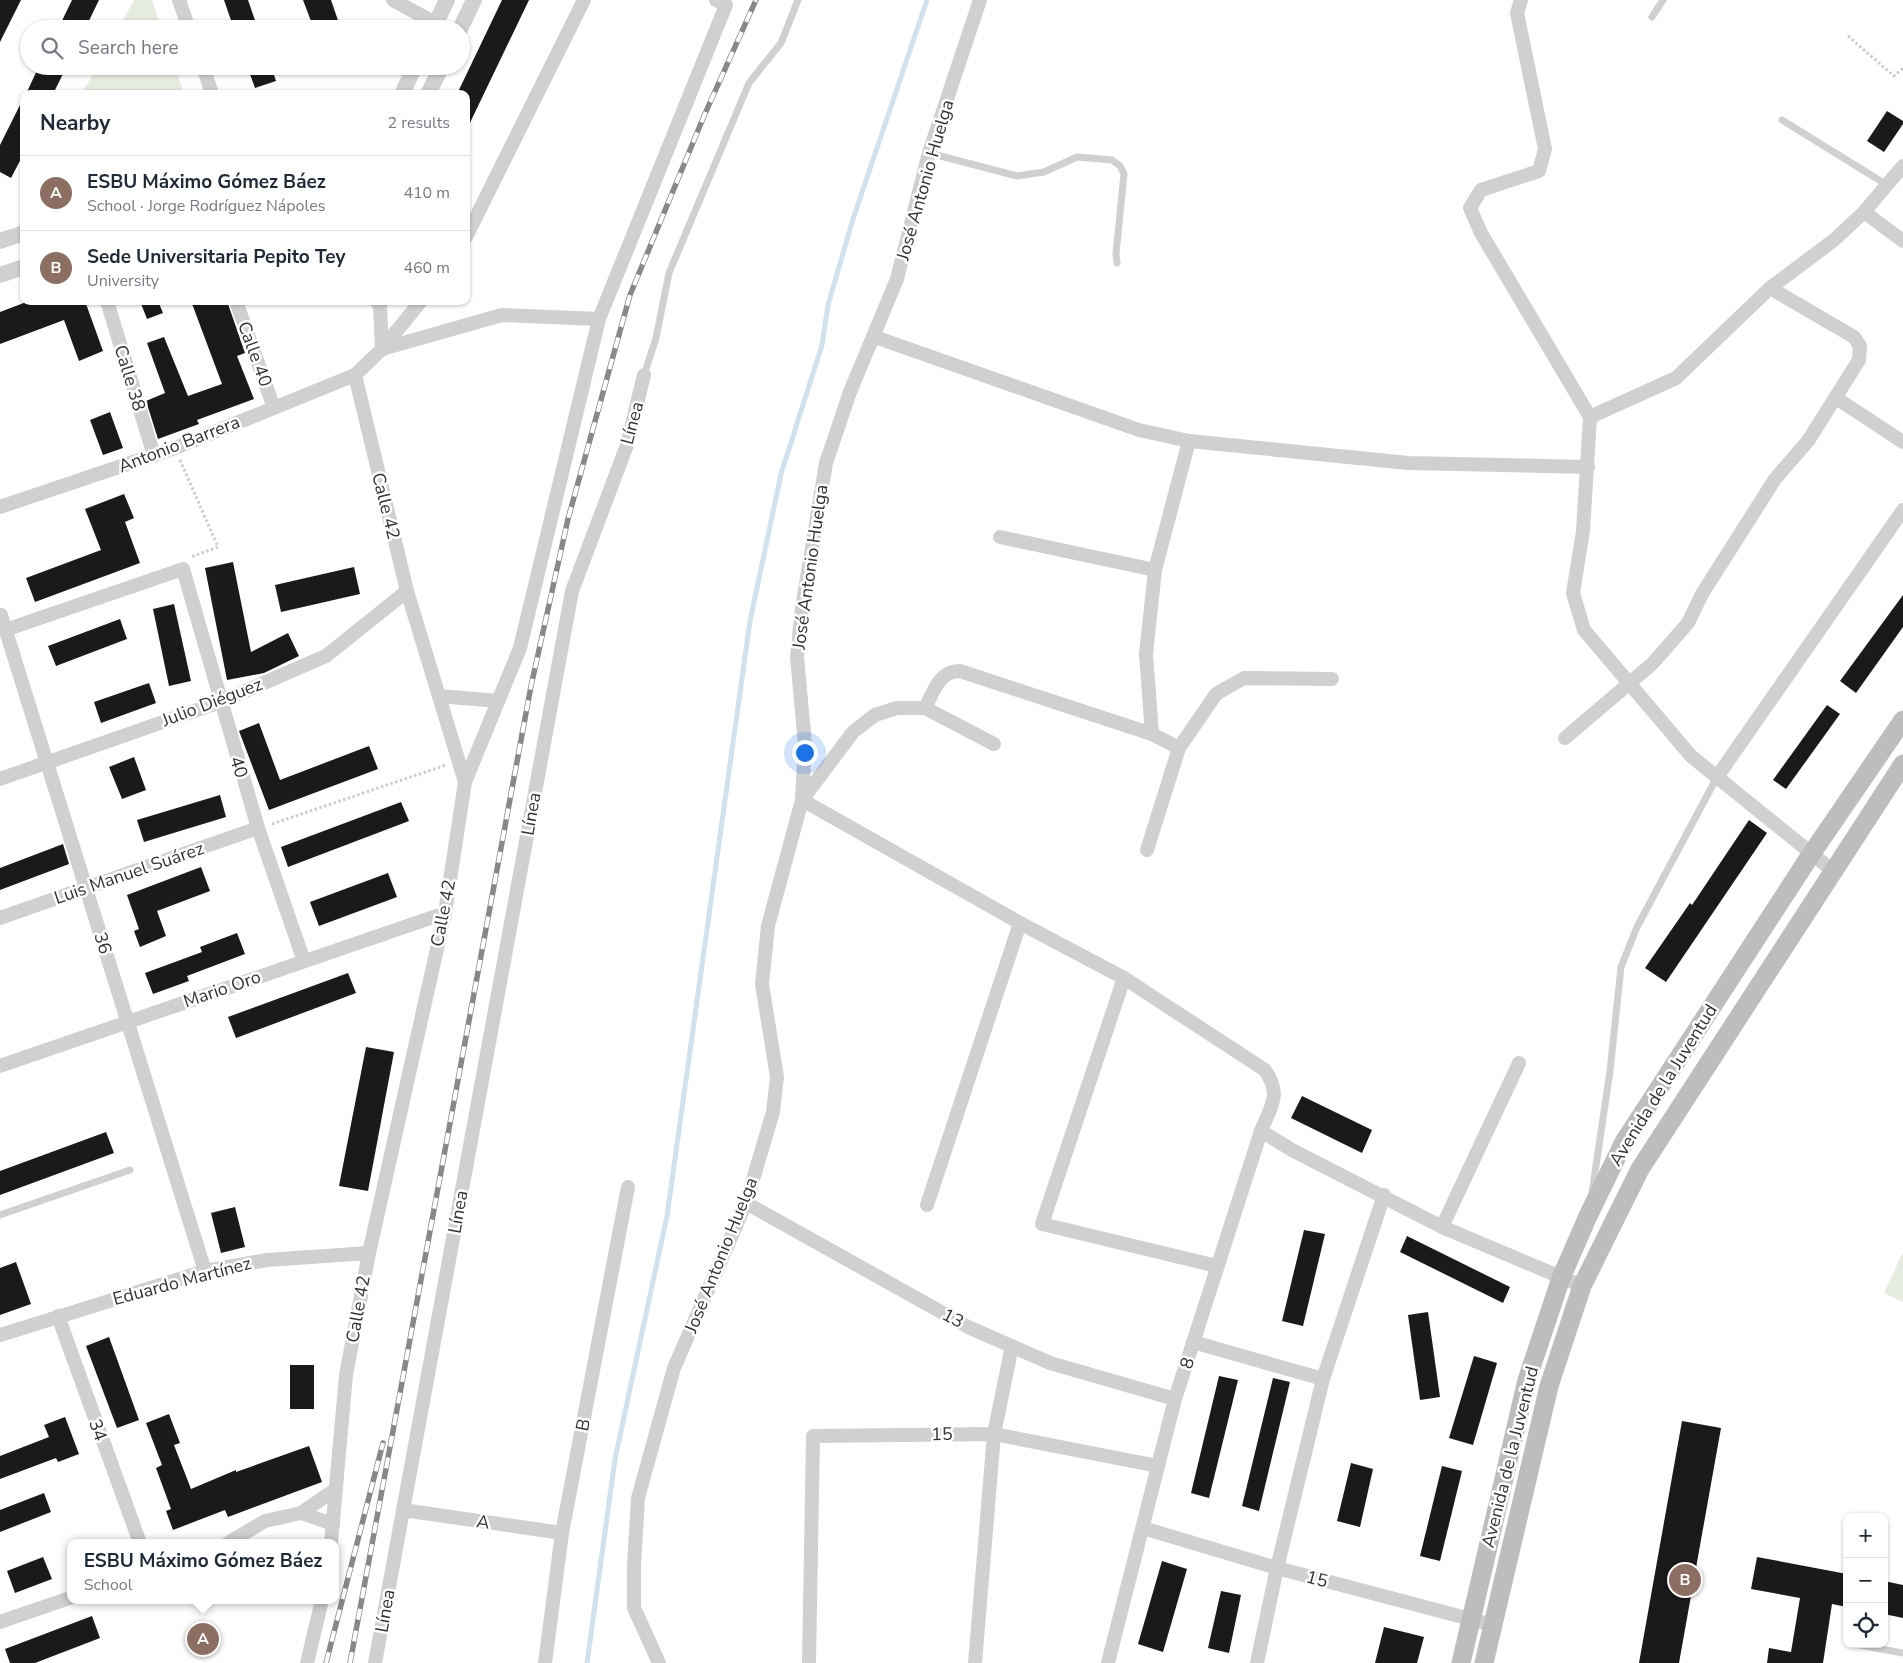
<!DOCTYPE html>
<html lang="en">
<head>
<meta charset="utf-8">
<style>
	:root { --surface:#fff; --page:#f2f2f3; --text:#1f2937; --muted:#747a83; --line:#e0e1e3; --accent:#e63946 }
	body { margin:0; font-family:"Nunito Sans",sans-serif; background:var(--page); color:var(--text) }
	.controls { position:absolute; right:15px; bottom:15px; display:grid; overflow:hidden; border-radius:10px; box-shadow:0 1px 4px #0004 }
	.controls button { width:45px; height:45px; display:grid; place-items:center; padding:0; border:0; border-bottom:1px solid var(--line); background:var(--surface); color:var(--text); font:25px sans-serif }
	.you { position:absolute; left:804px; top:752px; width:18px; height:18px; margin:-12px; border:4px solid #fff; border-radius:50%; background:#1a73e8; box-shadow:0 0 0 8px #1a73e833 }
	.badge { display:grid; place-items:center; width:32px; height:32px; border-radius:50%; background:var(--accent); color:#fff; font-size:16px; font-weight:700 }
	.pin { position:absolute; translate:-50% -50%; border:2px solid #fff; box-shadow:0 1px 5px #0006 }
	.popup { position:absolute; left:67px; top:1539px; width:272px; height:65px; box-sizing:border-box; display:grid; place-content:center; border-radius:10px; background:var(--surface); filter:drop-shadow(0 1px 4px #0005); font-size:16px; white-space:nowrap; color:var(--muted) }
	.popup b { font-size:19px; color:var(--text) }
	.popup::after { content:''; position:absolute; left:50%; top:100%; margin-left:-10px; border:10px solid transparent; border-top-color:var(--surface) }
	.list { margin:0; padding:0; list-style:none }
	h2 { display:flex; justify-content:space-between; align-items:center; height:65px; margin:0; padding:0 20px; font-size:21px }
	h2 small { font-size:16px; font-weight:400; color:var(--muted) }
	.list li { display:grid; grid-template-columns:32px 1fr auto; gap:15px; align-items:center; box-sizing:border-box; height:75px; padding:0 20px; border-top:1px solid var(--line) }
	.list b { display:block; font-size:19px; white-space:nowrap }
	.list p { margin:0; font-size:16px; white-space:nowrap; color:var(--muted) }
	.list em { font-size:16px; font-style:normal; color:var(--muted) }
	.icon { flex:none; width:28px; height:28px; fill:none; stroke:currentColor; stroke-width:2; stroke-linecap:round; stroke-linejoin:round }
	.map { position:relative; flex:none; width:1903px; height:1663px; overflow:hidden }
	.search { position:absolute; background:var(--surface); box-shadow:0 1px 4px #0004; left:20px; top:20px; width:450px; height:55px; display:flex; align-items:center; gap:12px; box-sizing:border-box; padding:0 18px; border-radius:28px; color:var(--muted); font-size:19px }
	.panel { position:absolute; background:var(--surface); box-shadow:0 1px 4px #0004; left:20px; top:90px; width:450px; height:215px; border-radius:10px }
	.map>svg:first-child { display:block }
	.green { fill:#e6ecdf }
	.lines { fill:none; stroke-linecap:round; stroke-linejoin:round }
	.stream { stroke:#cfe2ee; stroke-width:5 }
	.building { fill:#1a1a1a }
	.path { stroke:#cdcdcd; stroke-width:3; stroke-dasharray:2.5 2.5; stroke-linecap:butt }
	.service { stroke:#d0d0d0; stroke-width:7 }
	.minor { stroke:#d0d0d0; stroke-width:14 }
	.tertiary { stroke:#d0d0d0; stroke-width:16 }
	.secondary { stroke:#bdbdbd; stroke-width:19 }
	.rail-casing { stroke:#888; stroke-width:5.5 }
	.rail { stroke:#fff; stroke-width:4; stroke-dasharray:11; stroke-linecap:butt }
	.labels { text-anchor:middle; stroke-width:5; stroke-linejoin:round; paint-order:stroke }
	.street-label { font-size:18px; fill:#333; stroke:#fff }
</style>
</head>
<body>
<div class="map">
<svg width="1903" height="1663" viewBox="0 0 1903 1663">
	<rect width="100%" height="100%" fill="#fff"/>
	<g class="green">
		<path d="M 134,0 L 152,0 L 162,29 L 118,29 Z"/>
		<path d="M 97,66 L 175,66 L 184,94 L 82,94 Z"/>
		<path d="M 1903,1252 L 1903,1302 L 1884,1293 Z"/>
	</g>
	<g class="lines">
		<path class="stream" d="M 587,1663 L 615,1459 L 667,1216 L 750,621 L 781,474 L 822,345 L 828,305 L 853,219 L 927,0"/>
	</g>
	<g class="building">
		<path d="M 0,0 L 21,0 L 0,42 Z"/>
		<path d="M 72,0 L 99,0 L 85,29 L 58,29 Z"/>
		<path d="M 224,0 L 248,0 L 258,29 L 234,29 Z"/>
		<path d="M 303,0 L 331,0 L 341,29 L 314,29 Z"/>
		<path d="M 502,0 L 529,0 L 466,131 L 466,94 L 457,94 Z"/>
		<path d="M 39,66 L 67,66 L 53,94 L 26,94 Z"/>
		<path d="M 247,66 L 271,66 L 276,81 L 255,88 Z"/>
		<path d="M 24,97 L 24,153 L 11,178 L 0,172 L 0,145 Z"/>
		<path d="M 1887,111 L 1903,121 L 1903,124 L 1884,152 L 1867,141 Z"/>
		<path d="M 29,301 L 85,301 L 103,351 L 79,361 L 64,320 L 0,344 L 0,312 Z"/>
		<path d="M 140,301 L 158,301 L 163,313 L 147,319 Z"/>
		<path d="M 191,301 L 227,301 L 245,353 L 237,356 L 254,399 L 197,420 L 199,424 L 158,439 L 146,401 L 165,393 L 147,343 L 164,337 L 188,396 L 222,384 Z"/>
		<path d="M 110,412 L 123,448 L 103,455 L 90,420 Z"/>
		<path d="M 124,494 L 134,518 L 125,522 L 140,563 L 35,602 L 26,578 L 101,550 L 85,509 Z"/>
		<path d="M 233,562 L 251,652 L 288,633 L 299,656 L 264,673 L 227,680 L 205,568 Z"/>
		<path d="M 354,567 L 360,594 L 281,612 L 275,585 Z"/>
		<path d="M 1903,595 L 1903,627 L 1856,693 L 1840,681 Z"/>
		<path d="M 174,604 L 191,681 L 169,686 L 153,609 Z"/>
		<path d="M 120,619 L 127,639 L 56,666 L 48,646 Z"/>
		<path d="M 149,683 L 156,703 L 101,723 L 94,702 Z"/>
		<path d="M 1827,705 L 1840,714 L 1786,789 L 1773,780 Z"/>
		<path d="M 259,723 L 280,780 L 369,746 L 378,769 L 269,810 L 239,731 Z"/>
		<path d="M 134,757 L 146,790 L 122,799 L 109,767 Z"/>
		<path d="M 220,795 L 226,817 L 144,842 L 137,820 Z"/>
		<path d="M 401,802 L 409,821 L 288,867 L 281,847 Z"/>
		<path d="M 1749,820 L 1767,833 L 1666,982 L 1645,968 L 1690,903 L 1692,905 Z"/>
		<path d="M 63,844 L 69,864 L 0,890 L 0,868 Z"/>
		<path d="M 201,867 L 210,891 L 157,911 L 166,936 L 140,947 L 134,931 L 139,929 L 127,895 Z"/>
		<path d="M 388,873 L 397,897 L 319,926 L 310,902 Z"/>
		<path d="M 237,933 L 245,954 L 187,976 L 189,981 L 153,994 L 145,973 L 202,952 L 200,947 Z"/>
		<path d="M 348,973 L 356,993 L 236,1038 L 228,1017 Z"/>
		<path d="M 366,1047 L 394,1052 L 368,1191 L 339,1186 Z"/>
		<path d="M 1302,1096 L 1372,1130 L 1362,1153 L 1291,1118 Z"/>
		<path d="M 106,1132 L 114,1153 L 0,1195 L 0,1171 Z"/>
		<path d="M 235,1207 L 245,1247 L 221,1253 L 211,1213 Z"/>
		<path d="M 1304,1230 L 1325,1234 L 1303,1326 L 1282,1321 Z"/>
		<path d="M 1407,1236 L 1510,1287 L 1503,1303 L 1400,1252 Z"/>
		<path d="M 16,1262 L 31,1304 L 0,1315 L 0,1268 Z"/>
		<path d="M 1428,1312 L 1440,1397 L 1420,1400 L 1408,1315 Z"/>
		<path d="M 109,1337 L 139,1420 L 117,1428 L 86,1346 Z"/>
		<path d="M 1474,1356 L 1497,1363 L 1473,1445 L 1449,1438 Z"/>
		<rect x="290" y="1365" width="24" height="44"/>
		<path d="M 1219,1376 L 1238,1380 L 1209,1498 L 1191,1493 Z"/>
		<path d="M 1273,1378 L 1290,1382 L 1259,1511 L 1242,1506 Z"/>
		<path d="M 169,1414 L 180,1443 L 174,1445 L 191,1489 L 236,1470 L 236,1472 L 309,1446 L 322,1482 L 228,1517 L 225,1510 L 173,1530 L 166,1511 L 171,1509 L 156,1468 L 162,1465 L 146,1423 Z"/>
		<path d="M 65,1417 L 79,1454 L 58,1462 L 56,1458 L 0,1479 L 0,1456 L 49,1437 L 44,1425 Z"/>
		<path d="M 1682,1421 L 1721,1428 L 1679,1663 L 1639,1663 Z"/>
		<path d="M 1351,1463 L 1373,1469 L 1360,1527 L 1337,1521 Z"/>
		<path d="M 1442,1466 L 1462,1471 L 1440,1561 L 1420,1556 Z"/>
		<path d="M 44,1493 L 51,1512 L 0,1532 L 0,1510 Z"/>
		<path d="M 43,1557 L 52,1579 L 15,1593 L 7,1571 Z"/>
		<path d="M 1757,1557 L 1847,1574 L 1847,1607 L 1832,1604 L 1823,1663 L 1767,1663 L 1769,1648 L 1791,1652 L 1800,1598 L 1751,1589 Z"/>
		<path d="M 1162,1561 L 1187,1569 L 1163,1652 L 1138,1644 Z"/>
		<path d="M 1884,1581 L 1903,1585 L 1903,1618 L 1884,1614 Z"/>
		<path d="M 1221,1591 L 1241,1595 L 1229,1653 L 1208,1648 Z"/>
		<path d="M 92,1616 L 100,1638 L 35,1663 L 10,1663 L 5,1649 Z"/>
		<path d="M 1384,1627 L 1424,1637 L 1417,1663 L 1375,1663 Z"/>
	</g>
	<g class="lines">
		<g class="path">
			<path d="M 1848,36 L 1894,76 L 1903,68"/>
			<path d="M 180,460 L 218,547 L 191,557"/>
			<path d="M 272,824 L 446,765"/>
		</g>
		<g class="service">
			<path d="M 1652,17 L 1663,0"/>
			<path d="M 1782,120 L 1887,185"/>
			<path d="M 929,153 L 1017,176 L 1044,172 L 1077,157 L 1112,160 L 1120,166 L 1124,174 L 1116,254 L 1117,263"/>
			<path d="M 644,375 L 656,338 L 669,273 L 749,83 L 781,43 L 798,0"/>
			<path d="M 1592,1193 L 1610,1071 L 1621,967 L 1637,927 L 1717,777"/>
			<path d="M 0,1215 L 130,1170"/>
			<path d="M 1854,1644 L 1903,1653"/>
		</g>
		<g class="minor">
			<path d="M 179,0 L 189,29"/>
			<path d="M 393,0 L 446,29"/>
			<path d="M 1521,0 L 1517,13 L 1545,149 L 1539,171 L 1481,190 L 1470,208 L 1481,233 L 1590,417 L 1583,531 L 1573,593 L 1584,630 L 1691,756 L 1832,870"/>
			<path d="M 203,66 L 212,94"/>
			<path d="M 1864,212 L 1903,241"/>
			<path d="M 466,237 L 584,0"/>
			<path d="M 107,301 L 154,456"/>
			<path d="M 236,301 L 274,408"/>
			<path d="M 875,337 L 1139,430 L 1189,441 L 1408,463 L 1588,467"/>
			<path d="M 382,349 L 502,315 L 599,319"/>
			<path d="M 382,349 L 421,301"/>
			<path d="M 1836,398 L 1903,442"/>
			<path d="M 1590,417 L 1676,378 L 1770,288 L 1834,240 L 1864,212 L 1903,166"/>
			<path d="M 0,507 L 175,448 L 355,375"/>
			<path d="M 1000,537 L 1155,570"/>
			<path d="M 1,615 L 205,1271"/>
			<path d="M 5,630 L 183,569 L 258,828 L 304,961"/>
			<path d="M 439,696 L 498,701"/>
			<path d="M 925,708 C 934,691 939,671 960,671 L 1152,734 L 1179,748"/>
			<path d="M 1152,734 L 1146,654 L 1155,570 L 1189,441"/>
			<path d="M 1565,738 L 1652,664 L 1688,623 L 1702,594 L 1775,479 L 1808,441 L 1859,360 L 1860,346 L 1854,337 L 1770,288"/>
			<path d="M 994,744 L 925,708 L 897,708 L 875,715 L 853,732 L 802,800 L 1020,923 L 1124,978 L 1265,1070 C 1282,1095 1271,1106 1261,1131 L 1175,1399 L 1108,1663"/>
			<path d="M 1717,777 L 1903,510"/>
			<path d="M 0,779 L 220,702 L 326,656 L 407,591"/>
			<path d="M 465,782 L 520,648 L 599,319 L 726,5 L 716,0"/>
			<path d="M 1147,850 L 1179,748 L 1216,694 L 1244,678 L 1332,679"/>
			<path d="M 0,918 L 258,828"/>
			<path d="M 1124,978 L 1042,1224 L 1217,1266"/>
			<path d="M 0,1066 L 445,913"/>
			<path d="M 1261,1131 L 1292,1150 L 1442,1227 L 1582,1286"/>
			<path d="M 746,1203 L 968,1327 L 1050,1363 L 1175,1399"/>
			<path d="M 927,1205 L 1020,923"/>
			<path d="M 1442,1227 L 1519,1063"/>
			<path d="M 58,1316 L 140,1543"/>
			<path d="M 0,1335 L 205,1271 L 267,1260 L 369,1253"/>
			<path d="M 1193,1342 L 1323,1379"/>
			<path d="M 403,1510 L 562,1533"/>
			<path d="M 301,1513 L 333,1524"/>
			<path d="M 1143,1528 L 1277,1568 L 1493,1625"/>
			<path d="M 228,1543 L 265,1521 L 301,1513 L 336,1489"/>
			<path d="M 331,1543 L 346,1375 L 369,1253 L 445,913 L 465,782 L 407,591 L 355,375 L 382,349 L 380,306 L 376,301"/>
			<path d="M 0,1622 L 70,1598"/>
			<path d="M 307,1663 L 322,1600"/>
			<path d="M 375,1663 L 572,591 L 627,445 L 644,375"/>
			<path d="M 545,1663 L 562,1533 L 628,1187"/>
			<path d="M 659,1663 L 634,1608 L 634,1566 L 638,1498 L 674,1368 L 746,1203 L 773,1112 L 777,1077 L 762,984 L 768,926 L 802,800 L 805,744 L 797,657 L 802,608 L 826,463 L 850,392 L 897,279 L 929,153 L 980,0"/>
			<path d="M 809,1663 L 813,1436 L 994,1434 L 1158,1466"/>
			<path d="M 975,1663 L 994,1434 L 1012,1346"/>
			<path d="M 1257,1663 L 1277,1568 L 1323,1379 L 1384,1195"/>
		</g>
		<g class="tertiary">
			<path d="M 433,29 L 447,0"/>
			<path d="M 460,29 L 474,0"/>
			<path d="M 402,94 L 415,66"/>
			<path d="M 428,94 L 442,66"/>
			<path d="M 0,241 L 24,233"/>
			<path d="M 0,275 L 24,267"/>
		</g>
		<g class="secondary">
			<path d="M 1461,1663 L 1527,1380 L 1561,1278 L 1588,1216 L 1624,1142 L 1812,853 L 1903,720"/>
			<path d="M 1484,1663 L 1549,1386 L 1582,1286 L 1640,1169 L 1903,764"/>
		</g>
		<g class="rail-casing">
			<g id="rail">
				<path d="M 326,1663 L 383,1443"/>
				<path d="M 350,1663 L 531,686 L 568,519 L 630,295 L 704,116 L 756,0"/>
			</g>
		</g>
		<use href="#rail" class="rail"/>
	</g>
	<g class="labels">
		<g class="street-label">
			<text transform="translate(925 180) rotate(-74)" y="6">José Antonio Huelga</text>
			<text transform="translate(255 354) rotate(70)" y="6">Calle 40</text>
			<text transform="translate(130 378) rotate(73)" y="6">Calle 38</text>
			<text transform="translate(632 423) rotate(-75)" y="6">Línea</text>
			<text transform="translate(179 444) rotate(-21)" y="6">Antonio Barrera</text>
			<text transform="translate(386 506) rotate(76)" y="6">Calle 42</text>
			<text transform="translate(810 567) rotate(-82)" y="6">José Antonio Huelga</text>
			<text transform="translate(212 702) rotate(-21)" y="6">Julio Diéguez</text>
			<text transform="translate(239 767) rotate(73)" y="6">40</text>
			<text transform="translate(531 814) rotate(-80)" y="6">Línea</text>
			<text transform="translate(129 873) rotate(-19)" y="6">Luis Manuel Suárez</text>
			<text transform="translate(443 913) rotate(-79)" y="6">Calle 42</text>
			<text transform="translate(103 943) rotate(73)" y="6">36</text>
			<text transform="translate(222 989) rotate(-19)" y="6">Mario Oro</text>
			<text transform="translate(1663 1085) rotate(-58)" y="6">Avenida de la Juventud</text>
			<text transform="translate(458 1212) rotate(-80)" y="6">Línea</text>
			<text transform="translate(721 1255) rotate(-68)" y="6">José Antonio Huelga</text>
			<text transform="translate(182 1281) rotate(-15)" y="6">Eduardo Martínez</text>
			<text transform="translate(358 1309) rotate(-80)" y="6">Calle 42</text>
			<text transform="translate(953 1318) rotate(28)" y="6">13</text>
			<text transform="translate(1187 1363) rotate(-73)" y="6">8</text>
			<text transform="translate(583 1425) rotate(-79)" y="6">B</text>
			<text transform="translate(98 1430) rotate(70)" y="6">34</text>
			<text transform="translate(942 1434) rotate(-1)" y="6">15</text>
			<text transform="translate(1510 1457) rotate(-76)" y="6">Avenida de la Juventud</text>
			<text transform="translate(483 1522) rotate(8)" y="6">A</text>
			<text transform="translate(1317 1579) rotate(15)" y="6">15</text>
			<text transform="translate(385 1611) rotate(-80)" y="6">Línea</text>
		</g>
	</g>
</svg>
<div class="controls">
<button>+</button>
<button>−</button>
<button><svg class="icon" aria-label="locate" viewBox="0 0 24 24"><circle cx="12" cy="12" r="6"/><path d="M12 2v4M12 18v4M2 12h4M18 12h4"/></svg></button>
</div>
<div class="you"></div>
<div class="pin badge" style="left:203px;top:1639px;background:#8d6e63">A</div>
<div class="popup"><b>ESBU Máximo Gómez Báez</b>School</div>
<div class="pin badge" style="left:1685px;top:1580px;background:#8d6e63">B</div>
<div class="search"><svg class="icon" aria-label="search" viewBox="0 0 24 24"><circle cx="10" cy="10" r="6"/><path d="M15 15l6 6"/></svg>Search here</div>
<section class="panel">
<h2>Nearby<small>2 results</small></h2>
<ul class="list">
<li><span class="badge" style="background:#8d6e63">A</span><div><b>ESBU Máximo Gómez Báez</b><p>School · Jorge Rodríguez Nápoles</p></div><em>410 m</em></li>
<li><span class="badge" style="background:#8d6e63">B</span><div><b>Sede Universitaria Pepito Tey</b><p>University</p></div><em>460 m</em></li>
</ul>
</section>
</div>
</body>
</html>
